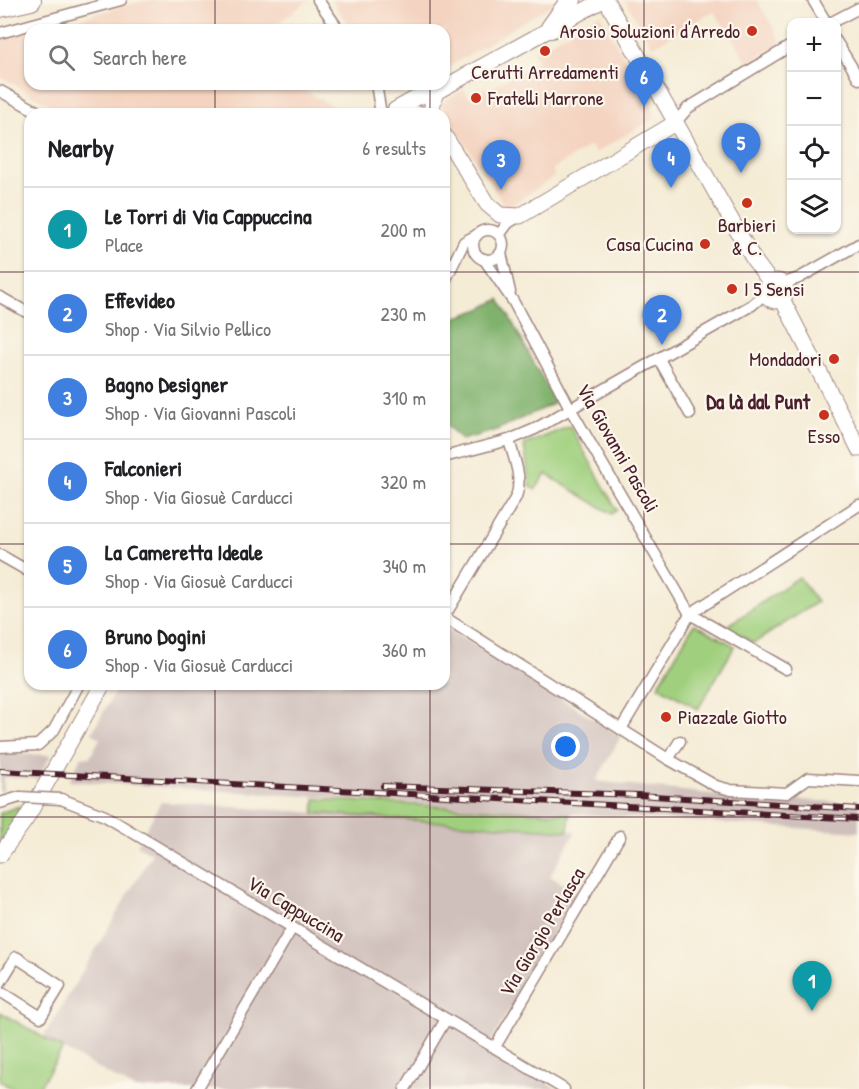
<!DOCTYPE html>
<html lang="en">
<head>
<meta charset="utf-8">
<style>
	:root { --surface:#fff; --page:#f6f6f6; --text:#202124; --muted:#757577; --line:#e0e0e0; --accent:#c8321e }
	body { margin:0; font-family:"Patrick Hand",sans-serif; background:var(--page); color:var(--text) }
	.controls { position:absolute; right:18px; top:18px; display:grid; overflow:hidden; border-radius:12px; box-shadow:0 2px 4px #0004 }
	.controls button { width:54px; height:54px; display:grid; place-items:center; padding:0; border:0; border-bottom:2px solid var(--line); background:var(--surface); color:var(--text); font:30px sans-serif }
	.you { position:absolute; left:566px; top:747px; width:21px; height:21px; margin:-15px; border:4px solid #fff; border-radius:50%; background:#1a73e8; box-shadow:0 0 0 9px #1a73e833 }
	.badge { display:grid; place-items:center; width:39px; height:39px; border-radius:50%; background:var(--accent); color:#fff; font-size:20px; font-weight:700 }
	.pin { position:absolute; translate:-50% -50px; filter:drop-shadow(0 2px 3px #0008) }
	.pin::after { content:''; position:absolute; top:32px; width:21px; height:18px; background:inherit; clip-path:polygon(0 0,100% 0,50% 100%) }
	.list { margin:0; padding:0; list-style:none }
	h2 { display:flex; justify-content:space-between; align-items:center; height:78px; margin:0; padding:0 24px; font-size:26px }
	h2 small { font-size:20px; font-weight:400; color:var(--muted) }
	.list li { display:grid; grid-template-columns:39px 1fr auto; gap:18px; align-items:center; box-sizing:border-box; height:84px; padding:0 24px; border-top:2px solid var(--line) }
	.list b { display:block; font-size:22px; white-space:nowrap }
	.list p { margin:0; font-size:20px; white-space:nowrap; color:var(--muted) }
	.list em { font-size:20px; font-style:normal; color:var(--muted) }
	.icon { flex:none; width:33px; height:33px; fill:none; stroke:currentColor; stroke-width:2; stroke-linecap:round; stroke-linejoin:round }
	.map { position:relative; flex:none; width:859px; height:1089px; overflow:hidden }
	.search { position:absolute; background:var(--surface); box-shadow:0 2px 4px #0004; left:24px; top:24px; width:426px; height:66px; display:flex; align-items:center; gap:15px; box-sizing:border-box; padding:0 21px; border-radius:18px; color:var(--muted); font-size:22px }
	.panel { position:absolute; background:var(--surface); box-shadow:0 2px 4px #0004; left:24px; top:108px; width:426px; height:582px; border-radius:18px }
	.map>svg:first-child { display:block }
	.built { fill:#f4d3c0 }
	.industrial { fill:#d0c0bc }
	.green { fill:#a0d07e; stroke:#757854; stroke-width:1.5 }
	.forest { fill:#80b26d; stroke:#65684c; stroke-width:1.5 }
	.lines { fill:none; stroke-linecap:round; stroke-linejoin:round }
	.street-casing { stroke:#a08680; stroke-width:13 }
	.secondary-casing { stroke:#a08680; stroke-width:17 }
	.highway-casing { stroke:#a08680; stroke-width:22 }
	.street { stroke:#fff; stroke-width:10 }
	.secondary { stroke:#fff; stroke-width:15 }
	.highway { stroke:#fff; stroke-width:20 }
	.rail-casing { stroke:#4a1f2b; stroke-width:6 }
	.rail { stroke:#fbf7ec; stroke-width:4; stroke-dasharray:11; stroke-linecap:butt }
	.street-bridge-casing { stroke:#a08680; stroke-width:13; stroke-linecap:butt }
	.street-bridge { stroke:#fff; stroke-width:10 }
	.grid { fill:none; stroke:#4a1f2b; stroke-width:1.5; stroke-opacity:0.55 }
	.poi-dot { fill:#c8321e; stroke:#fbf7ec; stroke-width:2 }
	.labels { text-anchor:middle; stroke-width:4.5; stroke-linejoin:round; paint-order:stroke }
	.poi-label { font-size:20px; fill:#4a1f2b; stroke:#fbf7ec; text-anchor:end }
	.street-label { font-size:20px; fill:#4a1f2b; stroke:#fbf7ec }
	.neighbourhood-label { font-size:21px; font-weight:bold; fill:#4a1f2b; stroke:#fbf7ec }
</style>
</head>
<body>
<div class="map">
<svg width="859" height="1089" viewBox="0 0 859 1089">
	<rect width="100%" height="100%" fill="#fbf7ec"/>
	<filter id="ink" filterUnits="userSpaceOnUse"><feTurbulence type="fractalNoise" baseFrequency=".0167" numOctaves="2"/><feDisplacementMap in="SourceGraphic" scale="12" xChannelSelector="R" yChannelSelector="G"/><feConvolveMatrix kernelMatrix="1 2 1 2 8 2 1 2 1" color-interpolation-filters="sRGB"/></filter>
	<filter id="wash" filterUnits="userSpaceOnUse"><feTurbulence type="fractalNoise" baseFrequency=".008" numOctaves="4" result="noise"/><feDisplacementMap in="SourceGraphic" scale="24" xChannelSelector="R" yChannelSelector="G"/><feGaussianBlur stdDeviation="1.35" result="paint"/><feColorMatrix in="noise" values="0 0 0 0 0 0 0 0 0 0 0 0 0 0 0 0 0 1.4 0 .05"/><feComposite in="paint" operator="in"/></filter>
	<g filter="url(#wash)">
		<rect width="100%" height="100%" fill="#f5ecd6"/>
		<g class="built">
			<path d="M 147,0 L 309,0 L 269,30 L 37,30 Z"/>
			<path d="M 331,0 L 559,0 L 444,70 L 444,30 L 353,30 Z"/>
			<path d="M 625,0 L 757,0 L 782,43 L 748,63 L 714,11 L 652,47 Z"/>
			<path d="M 600,14 L 656,117 L 595,153 L 590,146 L 552,169 L 555,176 L 511,206 L 504,205 L 440,103 L 464,89 L 469,98 L 486,88 L 488,90 L 538,61 L 534,52 Z"/>
			<path d="M 30,32 L 30,84 L 294,84 L 346,114 L 66,114 L 1,77 L 0,40 Z"/>
		</g>
		<g class="industrial">
			<path d="M 444,626 L 621,736 L 596,781 L 727,796 L 859,803 L 859,832 L 69,781 L 81,757 L 90,757 L 100,738 L 92,733 L 119,684 L 444,684 Z"/>
			<path d="M 0,754 L 51,755 L 37,779 L 4,777 L 3,790 L 0,793 Z"/>
			<path d="M 161,802 L 576,831 L 550,876 L 578,893 L 488,1047 L 557,1089 L 135,1089 L 43,1038 L 152,854 L 137,845 Z"/>
		</g>
		<g class="green">
			<path d="M 570,426 L 617,510 L 612,514 L 546,474 L 535,490 L 530,486 L 524,445 Z"/>
			<path d="M 799,577 L 817,602 L 754,643 L 726,627 Z"/>
			<path d="M 694,624 L 735,646 L 698,709 L 658,686 Z"/>
			<path d="M 315,799 L 570,814 L 568,831 L 314,813 Z"/>
			<path d="M 19,806 L 18,818 L 0,843 L 0,813 Z"/>
			<path d="M 0,1012 L 63,1049 L 38,1089 L 13,1089 L 0,1081 Z"/>
		</g>
		<path class="forest" d="M 500,299 L 555,403 L 494,431 L 461,440 L 446,424 L 444,412 L 444,328 L 448,320 L 481,309 Z"/>
	</g>
	<g filter="url(#ink)">
		<g class="lines">
			<g class="street-casing">
				<g id="street">
					<path d="M 318,0 L 339,30"/>
					<path d="M 813,0 L 826,22"/>
					<path d="M 832,22 L 859,8"/>
					<path d="M 0,33 L 121,0"/>
					<path d="M 836,41 L 859,79"/>
					<path d="M 376,84 L 381,114"/>
					<path d="M 0,91 L 42,114"/>
					<path d="M 675,123 L 688,108 L 792,45"/>
					<circle cx="488" cy="245" r="15"/>
					<path d="M 499,235 L 508,223 L 520,216"/>
					<path d="M 501,253 L 510,292"/>
					<path d="M 484,259 L 513,301 L 571,410 L 690,614 L 786,669"/>
					<path d="M 444,283 L 464,242 L 477,235"/>
					<path d="M 782,284 L 799,278 L 859,244"/>
					<path d="M 0,297 L 30,314"/>
					<path d="M 659,359 L 690,414"/>
					<path d="M 444,457 L 509,440 L 535,429 L 752,305 L 766,293"/>
					<path d="M 0,555 L 30,572"/>
					<path d="M 444,617 L 668,759 L 680,741"/>
					<path d="M 444,617 L 516,497 C 523,478 514,459 509,440"/>
					<path d="M 621,729 L 690,614 L 859,505"/>
					<path d="M 0,747 L 38,745 L 54,730 L 79,684"/>
					<path d="M 668,759 L 716,786 L 731,790 L 787,793 L 808,778 L 859,781"/>
					<path d="M 61,799 L 105,816 L 564,1089"/>
					<path d="M 0,803 L 20,797"/>
					<path d="M 0,983 L 16,957 L 60,986 L 41,1017 L 0,991"/>
					<path d="M 495,1047 L 620,836"/>
					<path d="M 197,1089 L 292,928"/>
					<path d="M 405,1089 L 446,1019"/>
				</g>
			</g>
			<g class="secondary-casing">
				<g id="secondary">
					<path d="M 606,0 L 754,260 L 771,283"/>
					<path d="M 395,110 L 418,97 L 436,92 L 603,0"/>
					<path d="M 404,114 L 424,114"/>
					<path d="M 433,114 L 432,105 L 436,92"/>
					<path d="M 444,135 L 487,204 L 500,215 L 520,216 L 675,123"/>
					<circle cx="776" cy="291" r="10"/>
					<path d="M 782,299 L 859,449"/>
					<path d="M 0,855 L 26,819 L 103,684"/>
				</g>
			</g>
			<g class="highway-casing">
				<g id="highway">
					<path d="M 0,7 L 31,0"/>
					<path d="M 551,28 L 571,0"/>
				</g>
			</g>
			<use href="#street" class="street"/>
			<use href="#secondary" class="secondary"/>
			<use href="#highway" class="highway"/>
			<g class="rail-casing">
				<g id="rail">
					<path d="M 0,771 L 859,819"/>
					<path d="M 383,786 L 638,795 L 859,809"/>
				</g>
			</g>
			<use href="#rail" class="rail"/>
			<g class="street-bridge-casing">
				<path id="street-bridge" d="M 20,797 L 61,799"/>
			</g>
			<use href="#street-bridge" class="street-bridge"/>
		</g>
	</g>
	<path class="grid" d="M 215,0 L 215,30M 430,0 L 430,30M 644,0 L 644,1089M 215,84 L 215,114M 430,84 L 430,114M 0,272 L 30,272M 444,272 L 859,272M 0,544 L 30,544M 444,544 L 859,544M 215,684 L 215,1089M 430,684 L 430,1089M 0,817 L 859,817"/>
	<g class="poi-dot">
		<circle cx="752" cy="31" r="6"/>
		<circle cx="545" cy="51" r="6"/>
		<circle cx="476" cy="98" r="6"/>
		<circle cx="747" cy="203" r="6"/>
		<circle cx="705" cy="244" r="6"/>
		<circle cx="732" cy="289" r="6"/>
		<circle cx="834" cy="359" r="6"/>
		<circle cx="824" cy="415" r="6"/>
		<circle cx="666" cy="717" r="6"/>
	</g>
	<g class="labels">
		<g class="poi-label">
			<text x="740" y="38">Arosio Soluzioni d'Arredo</text>
			<text x="545" y="79" text-anchor="middle">Cerutti Arredamenti</text>
			<text x="488" y="105" text-anchor="start">Fratelli Marrone</text>
			<text x="747" y="232" text-anchor="middle">Barbieri<tspan x="747" dy="23">&amp; C.</tspan></text>
			<text x="693" y="251">Casa Cucina</text>
			<text x="744" y="296" text-anchor="start">I 5 Sensi</text>
			<text x="822" y="366">Mondadori</text>
			<text x="824" y="443" text-anchor="middle">Esso</text>
			<text x="678" y="724" text-anchor="start">Piazzale Giotto</text>
		</g>
		<g class="street-label">
			<text transform="translate(618 448) rotate(60)" y="7">Via Giovanni Pascoli</text>
			<text transform="translate(296 909) rotate(31)" y="7">Via Cappuccina</text>
			<text transform="translate(542 932) rotate(-59)" y="7">Via Giorgio Perlasca</text>
		</g>
		<g class="neighbourhood-label">
			<text x="758" y="409">Da là dal Punt</text>
		</g>
	</g>
</svg>
<div class="controls">
<button>+</button>
<button>−</button>
<button><svg class="icon" aria-label="locate" viewBox="0 0 24 24"><circle cx="12" cy="12" r="6"/><path d="M12 2v4M12 18v4M2 12h4M18 12h4"/></svg></button>
<button><svg class="icon" aria-label="layers" viewBox="0 0 24 24"><path d="M12 4l9 5-9 5-9-5zM3 14l9 5 9-5"/></svg></button>
</div>
<div class="you"></div>
<div class="pin badge" style="left:812px;top:1011px;background:#0f9aa8">1</div>
<div class="pin badge" style="left:662px;top:345px;background:#3f7fe0">2</div>
<div class="pin badge" style="left:501px;top:190px;background:#3f7fe0">3</div>
<div class="pin badge" style="left:671px;top:188px;background:#3f7fe0">4</div>
<div class="pin badge" style="left:741px;top:173px;background:#3f7fe0">5</div>
<div class="pin badge" style="left:644px;top:107px;background:#3f7fe0">6</div>
<div class="search"><svg class="icon" aria-label="search" viewBox="0 0 24 24"><circle cx="10" cy="10" r="6"/><path d="M15 15l6 6"/></svg>Search here</div>
<section class="panel">
<h2>Nearby<small>6 results</small></h2>
<ul class="list">
<li><span class="badge" style="background:#0f9aa8">1</span><div><b>Le Torri di Via Cappuccina</b><p>Place</p></div><em>200 m</em></li>
<li><span class="badge" style="background:#3f7fe0">2</span><div><b>Effevideo</b><p>Shop · Via Silvio Pellico</p></div><em>230 m</em></li>
<li><span class="badge" style="background:#3f7fe0">3</span><div><b>Bagno Designer</b><p>Shop · Via Giovanni Pascoli</p></div><em>310 m</em></li>
<li><span class="badge" style="background:#3f7fe0">4</span><div><b>Falconieri</b><p>Shop · Via Giosuè Carducci</p></div><em>320 m</em></li>
<li><span class="badge" style="background:#3f7fe0">5</span><div><b>La Cameretta Ideale</b><p>Shop · Via Giosuè Carducci</p></div><em>340 m</em></li>
<li><span class="badge" style="background:#3f7fe0">6</span><div><b>Bruno Dogini</b><p>Shop · Via Giosuè Carducci</p></div><em>360 m</em></li>
</ul>
</section>
</div>
</body>
</html>
